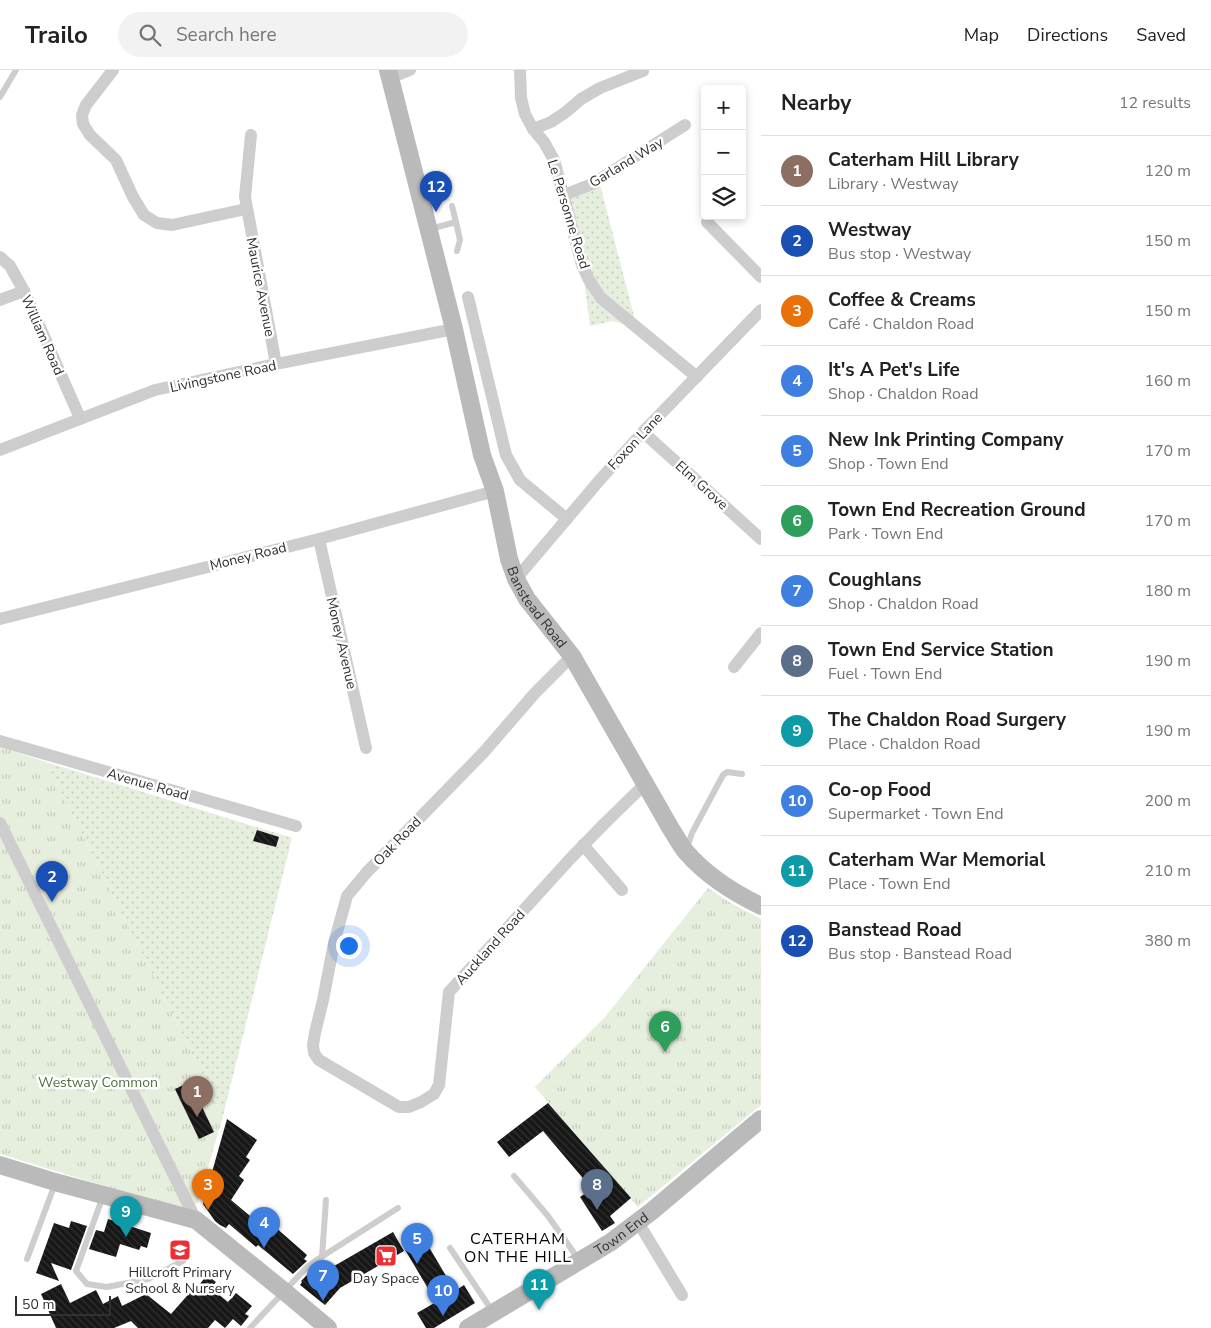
<!DOCTYPE html>
<html lang="en">
<head>
<meta charset="utf-8">
<style>
	:root { --surface:#fff; --page:#f2f2f2; --text:#222; --muted:#767676; --line:#e0e0e0; --accent:#eb2f33 }
	body { margin:0; font-family:"Nunito Sans",sans-serif; background:var(--page); color:var(--text) }
	.controls { position:absolute; right:15px; top:15px; display:grid; overflow:hidden; border-radius:5px; box-shadow:0 2px 8px #0003 }
	.controls button { width:45px; height:45px; display:grid; place-items:center; padding:0; border:0; border-bottom:1px solid var(--line); background:var(--surface); color:var(--text); font:25px sans-serif }
	.scale { position:absolute; left:15px; bottom:12px; width:96px; box-sizing:border-box; padding-left:5px; border:2px solid #303030; border-top:0; font-size:14px; line-height:18px; white-space:nowrap; color:#303030; -webkit-text-stroke:4px #fff; paint-order:stroke }
	.you { position:absolute; left:348px; top:875px; width:18px; height:18px; margin:-12px; border:4px solid #fff; border-radius:50%; background:#1a73e8; box-shadow:0 0 0 8px #1a73e833 }
	.badge { display:grid; place-items:center; width:32px; height:32px; border-radius:50%; background:var(--accent); color:#fff; font-size:16px; font-weight:700 }
	.pin { position:absolute; translate:-50% -41px; filter:drop-shadow(0 1px 2px #0008) }
	.pin::after { content:''; position:absolute; top:26px; width:18px; height:15px; background:inherit; clip-path:polygon(0 0,100% 0,50% 100%) }
	.list { margin:0; padding:0; list-style:none }
	h2 { display:flex; justify-content:space-between; align-items:center; height:65px; margin:0; padding:0 20px; font-size:21px }
	h2 small { font-size:16px; font-weight:400; color:var(--muted) }
	.list li { display:grid; grid-template-columns:32px 1fr auto; gap:15px; align-items:center; box-sizing:border-box; height:70px; padding:0 20px; border-top:1px solid var(--line) }
	.list b { display:block; font-size:19px; white-space:nowrap }
	.list p { margin:0; font-size:16px; white-space:nowrap; color:var(--muted) }
	.list em { font-size:16px; font-style:normal; color:var(--muted) }
	.icon { flex:none; width:28px; height:28px; fill:none; stroke:currentColor; stroke-width:2; stroke-linecap:round; stroke-linejoin:round }
	.map { position:relative; flex:none; width:761px; height:1258px; overflow:hidden }
	header { display:flex; align-items:center; gap:30px; box-sizing:border-box; height:70px; padding:0 25px; background:var(--surface); border-bottom:1px solid var(--line) }
	header strong { font-size:24px }
	nav { display:flex; gap:28px; margin-inline-start:auto; font-size:18px }
	.search { width:350px; height:45px; background:var(--page); display:flex; align-items:center; gap:12px; box-sizing:border-box; padding:0 18px; border-radius:28px; color:var(--muted); font-size:19px }
	main { display:flex }
	aside { flex:1; background:var(--surface) }
	.map>svg:first-child { display:block }
	.grass { fill:url(#grass-dots) }
	.park { fill:url(#park-tufts) }
	.building { fill:url(#building-back-hatch) }
	.lines { fill:none; stroke-linecap:round; stroke-linejoin:round }
	.lane { stroke:#cdcdcd; stroke-width:6 }
	.street { stroke:#cdcdcd; stroke-width:12 }
	.secondary { stroke:#bababa; stroke-width:18 }
	.labels { text-anchor:middle; stroke-width:5; stroke-linejoin:round; paint-order:stroke }
	.street-label { font-size:14px; fill:#303030; stroke:#fff }
	.park-label { font-size:14px; fill:#516e3c; stroke:#fff }
	.poi-label { font-size:14px; fill:#303030; stroke:#fff }
	.quarter-label { font-size:16px; letter-spacing:1px; fill:#000; stroke:#fff }
</style>
</head>
<body>
<header>
<strong>Trailo</strong>
<div class="search"><svg class="icon" aria-label="search" viewBox="0 0 24 24"><circle cx="10" cy="10" r="6"/><path d="M15 15l6 6"/></svg>Search here</div>
<nav><a>Map</a><a>Directions</a><a>Saved</a></nav>
</header>
<main>
<div class="map">
<svg width="761" height="1258" viewBox="0 0 761 1258">
	<defs>
		<pattern id="grass-dots" width="8" height="8" patternUnits="userSpaceOnUse" patternTransform="scale(1.25)"><rect width="8" height="8" fill="#e6eede"/><path d="M2 2h.1M6 6h.1" fill="none" stroke="#c6ccbf" stroke-width="1.8" stroke-linecap="round"/></pattern>
		<pattern id="park-tufts" width="24" height="20" patternUnits="userSpaceOnUse" patternTransform="scale(1.25)"><rect width="24" height="20" fill="#e6eede"/><path d="M3 7l-1-3M5 7V3M7 7l1-3M15 17l-1-3M17 17v-4M19 17l1-3" fill="none" stroke="#c6ccbf"/></pattern>
		<pattern id="building-back-hatch" width="6" height="6" patternUnits="userSpaceOnUse" patternTransform="scale(1.25)"><rect width="6" height="6" fill="#171717"/><path d="M-1 5l2 2M0 0l6 6M5-1l2 2" fill="none" stroke="#303030"/></pattern>
	</defs>
	<rect width="100%" height="100%" fill="#fff"/>
	<g class="grass">
		<path d="M 599,110 L 637,258 L 613,251 L 590,256 L 582,195 L 564,125 Z"/>
		<path d="M 46,692 L 292,768 L 223,1046 Z"/>
	</g>
	<g class="park">
		<path d="M 0,677 L 46,692 L 223,1046 L 198,1133 L 183,1140 L 0,1084 Z"/>
		<path d="M 708,818 L 729,832 L 761,849 L 761,1035 L 638,1137 L 535,1017 L 605,947 Z"/>
	</g>
	<g class="building">
		<path d="M 257,760 L 279,767 L 276,777 L 253,771 Z"/>
		<path d="M 190,1012 L 214,1062 L 199,1069 L 175,1019 Z"/>
		<path d="M 548,1033 L 631,1128 L 610,1146 L 615,1153 L 602,1161 L 580,1127 L 592,1119 L 543,1061 L 509,1087 L 497,1072 Z"/>
		<path d="M 227,1049 L 257,1070 L 246,1087 L 250,1090 L 239,1106 L 244,1110 L 231,1130 L 269,1162 L 274,1156 L 307,1185 L 304,1189 L 307,1191 L 293,1204 L 258,1175 L 256,1177 L 229,1154 L 226,1158 L 220,1155 L 215,1151 L 203,1134 Z"/>
		<path d="M 108,1149 L 151,1163 L 147,1178 L 141,1176 L 139,1180 L 120,1174 L 116,1187 L 89,1179 L 96,1160 L 104,1162 Z"/>
		<path d="M 71,1151 L 87,1156 L 71,1200 L 51,1193 L 59,1211 L 36,1203 L 54,1153 L 69,1158 Z"/>
		<path d="M 393,1162 L 404,1181 L 340,1218 L 325,1235 L 300,1215 L 302,1212 L 301,1211 L 315,1197 L 322,1203 Z"/>
		<path d="M 423,1167 L 455,1221 L 464,1215 L 475,1233 L 434,1258 L 426,1258 L 417,1243 L 436,1232 L 404,1178 Z"/>
		<path d="M 207,1205 L 216,1212 L 211,1218 L 228,1232 L 236,1223 L 252,1236 L 245,1244 L 249,1246 L 241,1256 L 233,1249 L 225,1258 L 215,1250 L 208,1258 L 138,1258 L 131,1251 L 114,1258 L 56,1258 L 41,1224 L 61,1214 L 70,1233 L 96,1220 L 103,1234 L 118,1226 L 122,1236 L 146,1224 L 171,1244 L 193,1219 L 195,1220 Z"/>
	</g>
	<g class="lines">
		<g class="lane">
			<path d="M 0,27 L 16,0"/>
			<path d="M 456,152 L 460,170 L 457,181"/>
			<path d="M 430,159 L 456,152 L 452,136"/>
			<path d="M 687,778 L 692,763 L 723,705 L 727,702 L 742,704"/>
			<path d="M 514,1106 L 548,1146 L 579,1190"/>
			<path d="M 103,1126 L 76,1201 L 87,1214 L 107,1217 L 148,1209 L 183,1191"/>
			<path d="M 450,1178 L 493,1242"/>
			<path d="M 322,1187 L 326,1130"/>
			<path d="M 27,1189 L 55,1114"/>
			<path d="M 250,1258 L 306,1198 L 315,1191 L 398,1138"/>
		</g>
		<g class="street">
			<path d="M 113,0 L 86,35 L 82,45 L 83,54 L 90,65 L 116,90 L 133,127 L 144,145 L 157,153 L 172,155 L 246,139"/>
			<path d="M 520,0 L 521,28 L 525,44 L 533,59 L 544,72 L 554,90 L 582,195 L 589,210 L 601,228 L 697,307"/>
			<path d="M 390,8 L 410,0"/>
			<path d="M 533,59 L 551,52 L 566,42 L 581,29 L 600,18 L 643,1"/>
			<path d="M 251,65 L 245,127 L 276,294"/>
			<path d="M 564,125 L 592,114 L 685,55"/>
			<path d="M 707,152 L 761,207"/>
			<path d="M 0,187 L 10,196 L 24,221 L 80,348"/>
			<path d="M 468,227 L 506,385 L 520,410 L 567,449"/>
			<path d="M 0,230 L 24,221"/>
			<path d="M 643,362 L 761,469"/>
			<path d="M 0,380 L 155,320 L 276,294 L 454,259"/>
			<path d="M 319,469 L 366,678"/>
			<path d="M 516,509 L 598,412 L 643,362 L 761,240"/>
			<path d="M 0,549 L 319,469 L 495,421"/>
			<path d="M 572,586 L 535,623 L 484,682 L 367,802 L 347,826 L 334,873 L 323,930 L 315,963 L 313,975 L 314,983 L 319,990 L 399,1037 L 409,1037 L 421,1032 L 434,1024 L 439,1015 L 449,922 L 570,789 L 604,754 L 645,714"/>
			<path d="M 734,597 L 761,563"/>
			<path d="M 0,671 L 296,756"/>
			<path d="M 0,753 L 196,1150"/>
			<path d="M 583,775 L 622,820"/>
			<path d="M 638,1152 L 682,1225"/>
		</g>
		<g class="secondary">
			<path id="s1" d="M 388,0 L 454,259 L 482,385 L 495,421 L 509,489 L 516,509 L 527,529 L 572,586 L 671,759 C 676,766 680,775 686,782 C 706,805 734,823 761,836"/>
			<path d="M 0,1095 L 55,1112 L 196,1150 L 285,1222 L 328,1258"/>
			<path id="s2" d="M 468,1258 L 611,1172 L 652,1141 L 761,1049"/>
		</g>
	</g>
	<defs>
		<g id="school-square" transform="scale(1.125)"><rect x="-9" y="-9" width="18" height="18" rx="4" fill="#eb2f33" stroke="#fff"/><path d="M0-5L7-2L0 1L-7-2ZM-4 1L0 2.5L4 1V4Q0 6-4 4Z" fill="#fff"/></g>
		<g id="supermarket-square" transform="scale(1.125)"><rect x="-9" y="-9" width="18" height="18" rx="4" fill="#eb2f33" stroke="#fff"/><path d="M-6-5.5h2.5l.6 2H6L4.5 2H-2.5L-4.4-4H-6ZM-1.5 3.2a1.3 1.3 0 1 0 .1 0ZM3 3.2a1.3 1.3 0 1 0 .1 0Z" fill="#fff"/></g>
	</defs>
	<g fill-rule="evenodd">
		<use href="#school-square" x="180" y="1180"/>
		<use href="#supermarket-square" x="386" y="1186"/>
	</g>
	<g class="labels">
		<g class="street-label">
			<text transform="translate(626 92) rotate(-31)" y="5">Garland Way</text>
			<text transform="translate(569 144) rotate(73)" y="5">Le Personne Road</text>
			<text transform="translate(261 217) rotate(79)" y="5">Maurice Avenue</text>
			<text transform="translate(43 265) rotate(66)" y="5">William Road</text>
			<text transform="translate(223 306) rotate(-12)" y="5">Livingstone Road</text>
			<text transform="translate(635 371) rotate(-47)" y="5">Foxon Lane</text>
			<text transform="translate(702 415) rotate(42)" y="5">Elm Grove</text>
			<text transform="translate(248 486) rotate(-14)" y="5">Money Road</text>
			<text dy="5" stroke="none"><textPath href="#s1" startOffset="560">Banstead Road</textPath></text>
			<text transform="translate(342 573) rotate(77)" y="5">Money Avenue</text>
			<text transform="translate(148 714) rotate(16)" y="5">Avenue Road</text>
			<text transform="translate(397 771) rotate(-46)" y="5">Oak Road</text>
			<text transform="translate(490 877) rotate(-48)" y="5">Auckland Road</text>
			<text dy="5" stroke="none"><textPath href="#s2" startOffset="180">Town End</textPath></text>
		</g>
		<g class="park-label">
			<text x="98" y="1017">Westway Common</text>
		</g>
		<g class="poi-label">
			<text x="180" y="1207">Hillcroft Primary<tspan x="180" dy="16">School &amp; Nursery</tspan></text>
			<text x="386" y="1213">Day Space</text>
		</g>
		<g class="quarter-label">
			<text x="518" y="1174">CATERHAM<tspan x="518" dy="18">ON THE HILL</tspan></text>
		</g>
	</g>
</svg>
<div class="controls">
<button>+</button>
<button>−</button>
<button><svg class="icon" aria-label="layers" viewBox="0 0 24 24"><path d="M12 4l9 5-9 5-9-5zM3 14l9 5 9-5"/></svg></button>
</div>
<div class="scale">50 m</div>
<div class="you"></div>
<div class="pin badge" style="left:197px;top:1047px;background:#8d6e63">1</div>
<div class="pin badge" style="left:52px;top:832px;background:#1a4fb4">2</div>
<div class="pin badge" style="left:208px;top:1140px;background:#e8710a">3</div>
<div class="pin badge" style="left:264px;top:1178px;background:#3f7fe0">4</div>
<div class="pin badge" style="left:417px;top:1194px;background:#3f7fe0">5</div>
<div class="pin badge" style="left:665px;top:982px;background:#2e9e5b">6</div>
<div class="pin badge" style="left:323px;top:1231px;background:#3f7fe0">7</div>
<div class="pin badge" style="left:597px;top:1140px;background:#5c6f8a">8</div>
<div class="pin badge" style="left:126px;top:1167px;background:#0f9aa8">9</div>
<div class="pin badge" style="left:443px;top:1246px;background:#3f7fe0">10</div>
<div class="pin badge" style="left:539px;top:1240px;background:#0f9aa8">11</div>
<div class="pin badge" style="left:436px;top:142px;background:#1a4fb4">12</div>
</div>
<aside>
<h2>Nearby<small>12 results</small></h2>
<ul class="list">
<li><span class="badge" style="background:#8d6e63">1</span><div><b>Caterham Hill Library</b><p>Library · Westway</p></div><em>120 m</em></li>
<li><span class="badge" style="background:#1a4fb4">2</span><div><b>Westway</b><p>Bus stop · Westway</p></div><em>150 m</em></li>
<li><span class="badge" style="background:#e8710a">3</span><div><b>Coffee &amp; Creams</b><p>Café · Chaldon Road</p></div><em>150 m</em></li>
<li><span class="badge" style="background:#3f7fe0">4</span><div><b>It's A Pet's Life</b><p>Shop · Chaldon Road</p></div><em>160 m</em></li>
<li><span class="badge" style="background:#3f7fe0">5</span><div><b>New Ink Printing Company</b><p>Shop · Town End</p></div><em>170 m</em></li>
<li><span class="badge" style="background:#2e9e5b">6</span><div><b>Town End Recreation Ground</b><p>Park · Town End</p></div><em>170 m</em></li>
<li><span class="badge" style="background:#3f7fe0">7</span><div><b>Coughlans</b><p>Shop · Chaldon Road</p></div><em>180 m</em></li>
<li><span class="badge" style="background:#5c6f8a">8</span><div><b>Town End Service Station</b><p>Fuel · Town End</p></div><em>190 m</em></li>
<li><span class="badge" style="background:#0f9aa8">9</span><div><b>The Chaldon Road Surgery</b><p>Place · Chaldon Road</p></div><em>190 m</em></li>
<li><span class="badge" style="background:#3f7fe0">10</span><div><b>Co-op Food</b><p>Supermarket · Town End</p></div><em>200 m</em></li>
<li><span class="badge" style="background:#0f9aa8">11</span><div><b>Caterham War Memorial</b><p>Place · Town End</p></div><em>210 m</em></li>
<li><span class="badge" style="background:#1a4fb4">12</span><div><b>Banstead Road</b><p>Bus stop · Banstead Road</p></div><em>380 m</em></li>
</ul>
</aside>
</main>
</body>
</html>
